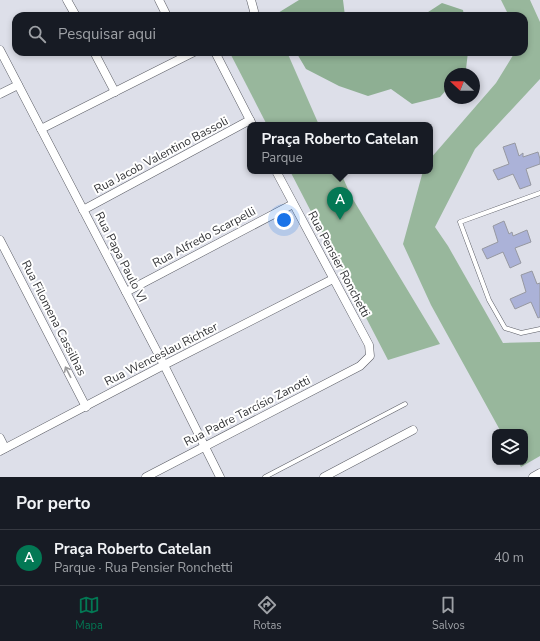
<!DOCTYPE html>
<html lang="pt">
<head>
<meta charset="utf-8">
<style>
	:root { --surface:#171b24; --page:#242831; --text:#f1f3f6; --muted:#9ea1a6; --line:#363941; --accent:#037854 }
	body { margin:0; font-family:"Nunito Sans",sans-serif; background:var(--page); color:var(--text) }
	.controls { position:absolute; right:12px; bottom:12px; display:grid; overflow:hidden; border-radius:8px; box-shadow:0 2px 6px #0003 }
	.controls button { width:36px; height:36px; display:grid; place-items:center; padding:0; border:0; border-bottom:1px solid var(--line); background:var(--surface); color:var(--text); font:20px sans-serif }
	.compass { position:absolute; left:444px; top:68px; width:36px; height:36px; border-radius:50%; background:var(--surface); box-shadow:0 2px 6px #0003; rotate:292deg }
	.you { position:absolute; left:284px; top:220px; width:14px; height:14px; margin:-10px; border:3px solid #fff; border-radius:50%; background:#1a73e8; box-shadow:0 0 0 6px #1a73e833 }
	.badge { display:grid; place-items:center; width:26px; height:26px; border-radius:50%; background:var(--accent); color:#fff; font-size:13px; font-weight:700 }
	.pin { position:absolute; translate:-50% -33px; filter:drop-shadow(0 1px 2px #0008) }
	.pin::after { content:''; position:absolute; top:21px; width:14px; height:12px; background:inherit; clip-path:polygon(0 0,100% 0,50% 100%) }
	.popup { position:absolute; left:247px; top:122px; width:186px; height:52px; box-sizing:border-box; display:grid; place-content:center; border-radius:8px; background:var(--surface); filter:drop-shadow(0 1px 3px #0005); font-size:13px; white-space:nowrap; color:var(--muted) }
	.popup b { font-size:15px; color:var(--text) }
	.popup::after { content:''; position:absolute; left:50%; top:100%; margin-left:-8px; border:8px solid transparent; border-top-color:var(--surface) }
	.list { margin:0; padding:0; list-style:none }
	h2 { display:flex; justify-content:space-between; align-items:center; height:52px; margin:0; padding:0 16px; font-size:17px }
	h2 small { font-size:13px; font-weight:400; color:var(--muted) }
	.list li { display:grid; grid-template-columns:26px 1fr auto; gap:12px; align-items:center; box-sizing:border-box; height:56px; padding:0 16px; border-top:1px solid var(--line) }
	.list b { display:block; font-size:15px; white-space:nowrap }
	.list p { margin:0; font-size:13px; white-space:nowrap; color:var(--muted) }
	.list em { font-size:13px; font-style:normal; color:var(--muted) }
	.icon { flex:none; width:22px; height:22px; fill:none; stroke:currentColor; stroke-width:2; stroke-linecap:round; stroke-linejoin:round }
	.map { position:relative; flex:none; width:540px; height:477px; overflow:hidden }
	.search { position:absolute; background:var(--surface); box-shadow:0 2px 6px #0003; left:12px; right:12px; top:12px; height:44px; display:flex; align-items:center; gap:10px; box-sizing:border-box; padding:0 14px; border-radius:12px; color:var(--muted); font-size:15px }
	.sheet { height:108px; background:var(--surface) }
	nav { display:flex; justify-content:space-around; align-items:center; box-sizing:border-box; height:56px; border-top:1px solid var(--line); background:var(--surface); font-size:11px; color:var(--muted) }
	nav a { display:grid; justify-items:center; gap:2px }
	nav .on { color:var(--accent) }
	.map>svg:first-child { display:block }
	.green { fill:#98b79c }
	.forest { fill:#8eaf93 }
	.building { fill:#abb2d8; stroke:#9698a1 }
	.lines { fill:none; stroke-linecap:round; stroke-linejoin:round }
	.lane-casing { stroke:#5b5d65; stroke-width:5 }
	.street-casing { stroke:#5b5d65; stroke-width:9 }
	.lane { stroke:#fff; stroke-width:4 }
	.street { stroke:#fff; stroke-width:8 }
	.oneway { stroke:#9a9a9c }
	.labels { text-anchor:middle; stroke-width:4; stroke-linejoin:round; paint-order:stroke }
	.street-label { font-size:12px; fill:#343538; stroke:#fff }
</style>
</head>
<body>
<div class="map">
<svg width="540" height="477" viewBox="0 0 540 477">
	<rect width="100%" height="100%" fill="#dddfe9"/>
	<g class="green">
		<path d="M 501,0 L 530,0 L 540,22 L 540,79 L 475,149 L 435,227 L 448,246 L 503,343 L 540,342 L 540,456 L 521,467 L 518,462 L 525,462 L 525,432 L 501,432 L 431,305 L 403,244 L 423,171 L 430,171 L 430,159 L 496,83 L 515,52 L 524,52 L 524,16 L 509,16 Z"/>
		<path d="M 232,52 L 287,52 L 319,125 L 267,125 L 231,55 Z"/>
		<path d="M 290,171 L 340,171 L 351,196 L 440,344 L 388,360 Z"/>
	</g>
	<g class="forest">
		<path d="M 299,0 L 343,0 L 345,16 L 273,16 Z"/>
		<path d="M 442,3 L 463,10 L 464,16 L 422,16 Z"/>
		<path d="M 296,52 L 468,52 L 466,69 L 461,74 L 450,74 L 450,86 L 440,97 L 412,104 L 391,89 L 368,96 L 339,86 L 306,69 Z"/>
	</g>
	<g class="building">
		<path d="M 515,143 L 519,156 L 523,153 L 523,157 L 538,152 L 540,159 L 540,164 L 526,169 L 531,185 L 520,189 L 513,174 L 498,180 L 493,170 L 509,164 L 503,147 Z"/>
		<path d="M 504,221 L 509,234 L 512,232 L 513,236 L 527,230 L 531,242 L 515,248 L 521,263 L 510,268 L 503,252 L 487,259 L 482,249 L 498,242 L 493,226 Z"/>
		<path d="M 532,271 L 537,284 L 540,283 L 540,317 L 538,318 L 531,302 L 515,309 L 510,299 L 526,292 L 521,275 Z"/>
	</g>
	<g class="lines">
		<g class="lane-casing">
			<g id="lane">
				<path d="M 540,193 L 460,222 L 489,300 L 505,328 L 521,333 L 540,329"/>
				<path d="M 265,477 L 405,404"/>
			</g>
		</g>
		<g class="street-casing">
			<g id="street">
				<path d="M 67,0 L 76,16"/>
				<path d="M 159,0 L 167,16"/>
				<path d="M 251,0 L 254,11 L 253,16"/>
				<path d="M 0,50 L 164,365 L 220,477"/>
				<path d="M 94,52 L 115,92"/>
				<path d="M 215,52 L 252,124"/>
				<path d="M 0,94 L 18,85"/>
				<path d="M 41,129 L 194,52"/>
				<path d="M 83,210 L 250,120"/>
				<path d="M 0,240 L 86,407"/>
				<path d="M 126,292 L 293,204"/>
				<path d="M 0,438 L 5,448"/>
				<path d="M 0,451 L 164,365 L 333,279"/>
				<path d="M 146,477 L 360,366 L 370,356 L 369,345 L 276,171"/>
				<path d="M 324,477 L 413,430"/>
				<path d="M 533,477 L 540,473"/>
			</g>
		</g>
		<use href="#lane" class="lane"/>
		<use href="#street" class="street"/>
	</g>
	<defs><path id="oneway-shaft" d="M-6 0H5M1.5-3L5.5 0L1.5 3" fill="none" stroke-width="1.6" stroke-linecap="round" stroke-linejoin="round"/></defs>
	<use class="oneway" href="#oneway-shaft" transform="translate(68 372) rotate(-117)"/>
	<g class="labels">
		<g class="street-label">
			<text transform="translate(161 155) rotate(-28)" y="4">Rua Jacob Valentino Bassoli</text>
			<text transform="translate(204 237) rotate(-28)" y="4">Rua Alfredo Scarpelli</text>
			<text transform="translate(121 257) rotate(63)" y="4">Rua Papa Paulo VI</text>
			<text transform="translate(339 264) rotate(62)" y="4">Rua Pensier Ronchetti</text>
			<text transform="translate(54 318) rotate(63)" y="4">Rua Filomena Cassilhas</text>
			<text transform="translate(161 354) rotate(-27)" y="4">Rua Wenceslau Richter</text>
			<text transform="translate(247 411) rotate(-27)" y="4">Rua Padre Tarcísio Zanotti</text>
		</g>
	</g>
</svg>
<div class="controls">
<button><svg class="icon" aria-label="layers" viewBox="0 0 24 24"><path d="M12 4l9 5-9 5-9-5zM3 14l9 5 9-5"/></svg></button>
</div>
<svg class="compass" viewBox="-18 -18 36 36"><path d="M0-13l5 13h-10z" fill="#e53935"/><path d="M0 13l5-13h-10z" fill="#9ea1a6"/></svg>
<div class="you"></div>
<div class="pin badge" style="left:340px;top:220px">A</div>
<div class="popup"><b>Praça Roberto Catelan</b>Parque</div>
<div class="search"><svg class="icon" aria-label="search" viewBox="0 0 24 24"><circle cx="10" cy="10" r="6"/><path d="M15 15l6 6"/></svg>Pesquisar aqui</div>
</div>
<section class="sheet">
<h2>Por perto<small></small></h2>
<ul class="list">
<li><span class="badge">A</span><div><b>Praça Roberto Catelan</b><p>Parque · Rua Pensier Ronchetti</p></div><em>40 m</em></li>
</ul>
</section>
<nav>
<a class="on"><svg class="icon" aria-label="map" viewBox="0 0 24 24"><path d="M3 6l6-2 6 2 6-2v14l-6 2-6-2-6 2zM9 4v14M15 6v14"/></svg>Mapa</a>
<a><svg class="icon" aria-label="directions" viewBox="0 0 24 24"><path d="M12 3l9 9-9 9-9-9zM9 14v-3h6M13 9l2 2-2 2"/></svg>Rotas</a>
<a><svg class="icon" aria-label="saved" viewBox="0 0 24 24"><path d="M7 4h10v16l-5-4-5 4z"/></svg>Salvos</a>
</nav>
</body>
</html>
